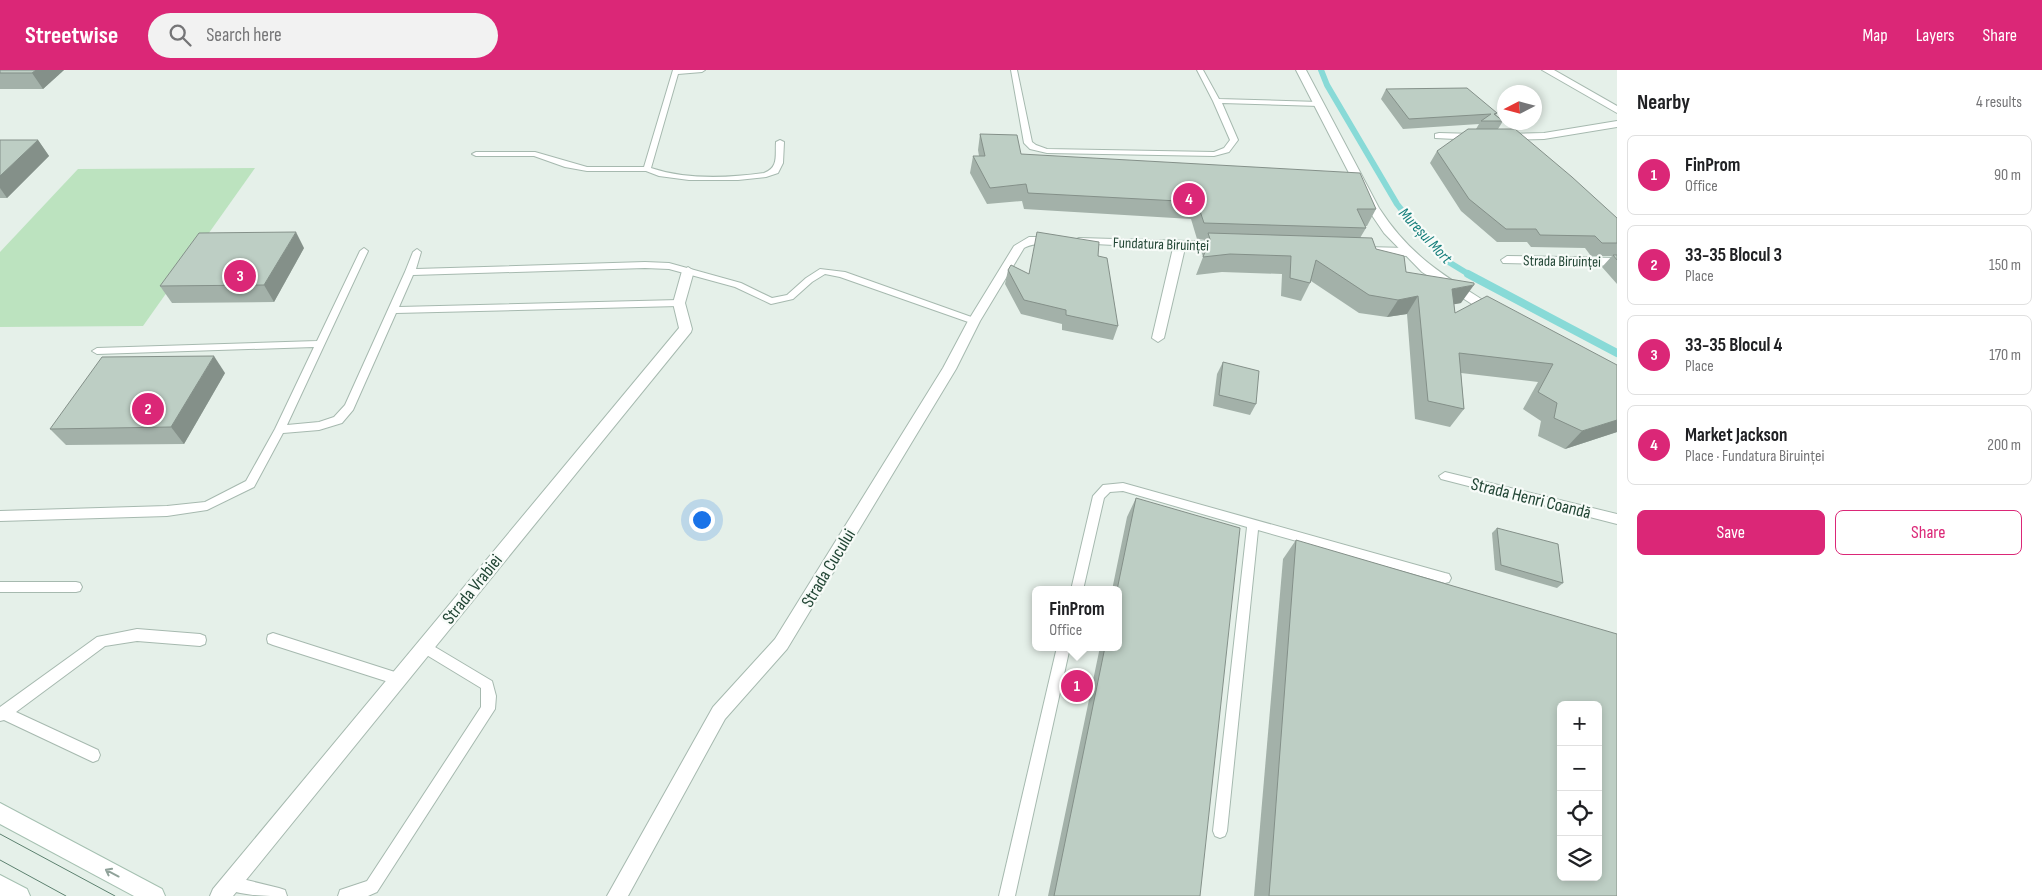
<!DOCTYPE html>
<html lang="en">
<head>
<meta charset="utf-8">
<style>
	:root { --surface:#fff; --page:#f2f2f2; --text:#202124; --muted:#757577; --line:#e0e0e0; --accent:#db2777 }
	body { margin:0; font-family:"Sofia Sans Condensed",sans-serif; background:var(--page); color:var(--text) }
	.controls { position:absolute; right:15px; bottom:15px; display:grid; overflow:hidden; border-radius:8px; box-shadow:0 2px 8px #0003 }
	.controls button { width:45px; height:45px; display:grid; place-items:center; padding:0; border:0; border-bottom:1px solid var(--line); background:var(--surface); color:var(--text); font:25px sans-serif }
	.compass { position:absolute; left:1497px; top:15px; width:45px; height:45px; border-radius:50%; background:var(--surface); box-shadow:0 2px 8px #0003; rotate:264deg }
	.you { position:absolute; left:701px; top:449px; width:18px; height:18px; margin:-12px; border:4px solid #fff; border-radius:50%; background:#1a73e8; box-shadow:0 0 0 8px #1a73e833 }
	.badge { display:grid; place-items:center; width:32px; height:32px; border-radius:50%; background:var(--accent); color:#fff; font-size:16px; font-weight:700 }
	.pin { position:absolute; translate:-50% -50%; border:2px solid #fff; box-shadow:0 1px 5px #0006 }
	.popup { position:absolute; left:1032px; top:516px; width:90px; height:65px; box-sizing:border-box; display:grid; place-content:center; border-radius:8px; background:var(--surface); filter:drop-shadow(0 1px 4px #0005); font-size:16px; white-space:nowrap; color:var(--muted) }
	.popup b { font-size:19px; color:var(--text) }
	.popup::after { content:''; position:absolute; left:50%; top:100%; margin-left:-10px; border:10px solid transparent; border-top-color:var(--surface) }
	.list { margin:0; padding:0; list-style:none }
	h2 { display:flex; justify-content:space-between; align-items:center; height:65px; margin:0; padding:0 20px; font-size:21px }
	h2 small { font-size:16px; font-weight:400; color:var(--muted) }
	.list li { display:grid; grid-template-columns:32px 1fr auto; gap:15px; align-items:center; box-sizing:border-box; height:80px; margin:0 10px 10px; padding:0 10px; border:1px solid var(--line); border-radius:8px }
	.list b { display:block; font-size:19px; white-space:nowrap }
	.list p { margin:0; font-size:16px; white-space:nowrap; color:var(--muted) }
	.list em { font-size:16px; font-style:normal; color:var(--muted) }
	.actions { display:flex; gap:10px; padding:15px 20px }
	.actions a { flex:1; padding:11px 0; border:1px solid var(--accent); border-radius:8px; text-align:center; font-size:18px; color:var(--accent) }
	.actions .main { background:var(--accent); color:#fff }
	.icon { flex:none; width:28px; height:28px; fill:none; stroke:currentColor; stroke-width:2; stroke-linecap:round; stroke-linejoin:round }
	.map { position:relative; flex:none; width:1617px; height:826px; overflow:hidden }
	header { display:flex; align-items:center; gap:30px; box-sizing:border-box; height:70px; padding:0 25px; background:var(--accent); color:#fff }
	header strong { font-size:24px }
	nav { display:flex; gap:28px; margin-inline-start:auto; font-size:18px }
	.search { width:350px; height:45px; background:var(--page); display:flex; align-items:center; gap:12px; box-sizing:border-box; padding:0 18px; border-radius:28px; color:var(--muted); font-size:19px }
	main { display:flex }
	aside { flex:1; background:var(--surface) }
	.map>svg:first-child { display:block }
	.green { fill:#bce3bf }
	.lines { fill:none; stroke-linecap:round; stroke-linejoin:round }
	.stream-far1 { stroke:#88dad7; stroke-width:6 }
	.stream { stroke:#88dad7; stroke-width:8 }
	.service-casing { stroke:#a6b9af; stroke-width:2 }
	.minor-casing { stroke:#a6b9af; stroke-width:2 }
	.tertiary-casing { stroke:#a6b9af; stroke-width:2 }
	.secondary-casing { stroke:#a5c0b1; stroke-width:2 }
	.service { fill:#fff; fill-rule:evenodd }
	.minor { fill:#fff; fill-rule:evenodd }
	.tertiary { fill:#fff; fill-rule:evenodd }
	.secondary { fill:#fff; fill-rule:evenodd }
	.tram { stroke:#5c806f; stroke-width:1 }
	.wall { fill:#a3b1a9 }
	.shaded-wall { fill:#849089 }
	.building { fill:#bdcec4; stroke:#849089; fill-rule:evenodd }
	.oneway { stroke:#90a29a }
	.labels { text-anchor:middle; stroke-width:4.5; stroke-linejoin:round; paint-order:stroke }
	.far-street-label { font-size:15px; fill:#214534; stroke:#f7fbf8 }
	.far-water-label { font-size:16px; font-style:italic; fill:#137d7a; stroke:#f7fbf8 }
	.street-label { font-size:18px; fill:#214534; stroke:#f7fbf8 }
</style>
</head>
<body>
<header>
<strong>Streetwise</strong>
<div class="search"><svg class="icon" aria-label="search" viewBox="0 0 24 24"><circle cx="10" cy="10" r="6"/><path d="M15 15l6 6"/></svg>Search here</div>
<nav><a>Map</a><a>Layers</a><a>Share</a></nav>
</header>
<main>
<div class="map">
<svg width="1617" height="826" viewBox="0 0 1617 826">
	<rect width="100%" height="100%" fill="#e5f0e9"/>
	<path class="green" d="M 255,98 L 143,256 L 0,257 L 0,182 L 78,99 Z"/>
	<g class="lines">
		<path class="stream-far1" d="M 1321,0 L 1327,15 L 1397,134 L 1423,167 L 1447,191 L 1470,205"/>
		<path class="stream" d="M 1468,204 L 1617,283"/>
		<g class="service-casing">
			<g id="service">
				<path d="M 673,0 L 705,0 L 702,2 L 678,4 L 651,98 C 687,110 728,108 764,103 C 779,97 775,86 776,72 L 780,70 L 784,72 L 783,93 L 778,103 L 766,107 L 738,110 L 689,110 L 659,106 L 646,101 L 587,101 L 565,97 L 534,86 L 476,86 L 472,84 L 476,82 L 535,82 L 587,97 L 644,97 Z"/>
				<path d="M 1011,0 L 1017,0 L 1032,72 L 1036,75 L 1047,79 L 1214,82 L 1224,78 L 1230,70 L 1213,31 L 1197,0 L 1203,0 L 1219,29 L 1319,32 L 1323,34 L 1319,36 L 1222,33 L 1238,70 L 1229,82 L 1214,86 L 1047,83 L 1030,79 L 1024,73 Z"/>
				<path d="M 364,178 L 368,181 L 287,355 L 319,352 L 334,347 L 345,335 L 405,202 L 413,182 L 417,179 L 421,182 L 416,199 L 645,192 L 669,193 L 741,213 L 772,228 L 787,225 L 806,208 L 820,199 L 845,202 L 977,249 L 979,251 L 974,254 L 971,253 L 840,207 L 825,204 L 812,212 L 793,229 L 771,234 L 735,217 L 669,199 L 645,198 L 413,205 L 399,237 L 679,230 L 684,233 L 679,236 L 396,243 L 353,340 L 342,353 L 319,360 L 283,363 L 254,417 L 207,440 L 167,446 L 0,451 L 0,441 L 167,436 L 205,432 L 246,411 L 275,359 L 314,277 L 97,284 L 92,281 L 97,278 L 317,271 L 360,181 Z"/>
				<path d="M 1445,402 L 1617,444 L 1617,454 L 1441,409 L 1439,406 Z"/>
				<path d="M 1123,413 L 1445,503 L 1449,504 L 1451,508 L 1449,512 L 1445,513 L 1258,460 L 1227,761 L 1225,766 L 1220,768 L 1215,766 L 1213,761 L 1247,457 L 1123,421 L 1110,422 L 1104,428 L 1083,520 L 1071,520 L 1093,426 L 1103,415 Z"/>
				<path d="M 0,512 L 76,512 L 80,513 L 82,517 L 80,521 L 76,522 L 0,522 Z"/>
				<path d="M 137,559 L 200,564 L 205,566 L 206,570 L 205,574 L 200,576 L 137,571 L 105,576 L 16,642 L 98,680 L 100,685 L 98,690 L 93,692 L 4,650 L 0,651 L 0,637 L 97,567 Z"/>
				<path d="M 273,563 L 398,603 L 403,605 L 405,609 L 403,613 L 398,615 L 273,575 L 268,573 L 267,569 L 268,565 Z"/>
				<path d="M 425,571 L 492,611 L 496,626 L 495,639 L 377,822 L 368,826 L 338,826 L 340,820 L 367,811 L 481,637 L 481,618 L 420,581 L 419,577 L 420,573 Z"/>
				<path d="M 1057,577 L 1070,577 L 1015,826 L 999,826 Z"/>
				<path d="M 230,806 L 279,818 L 285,820 L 287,826 C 266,826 245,826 225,819 L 222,814 L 225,809 Z"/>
			</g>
		</g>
		<g class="minor-casing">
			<g id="minor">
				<path d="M 1542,0 L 1554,0 L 1617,36 L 1617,43 Z"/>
				<path d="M 1617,51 L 1617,57 L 1544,69 L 1504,70 L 1499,67 L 1504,64 L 1544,63 Z"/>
				<path d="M 1439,63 L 1476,64 L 1481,67 L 1476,70 L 1435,68 L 1435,64 Z"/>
				<path d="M 1029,167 L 1056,167 L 1062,170 C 1053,178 1037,170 1024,178 L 980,251 L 956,299 L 787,579 L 725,649 L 628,826 L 607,826 L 713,637 L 775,569 L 943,298 L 968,251 L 1014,176 Z"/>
				<path d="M 1079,168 L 1223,172 L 1229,176 L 1223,180 L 1185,178 L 1164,268 L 1158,272 L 1152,268 L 1173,178 L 1075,173 L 1073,171 Z"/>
				<path d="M 1366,177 L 1407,178 L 1413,182 L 1407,186 L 1362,183 L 1360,181 L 1362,179 Z"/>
				<path d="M 1507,186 L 1617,188 L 1617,196 L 1503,193 L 1501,190 Z"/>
				<path d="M 688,197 L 694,201 L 685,233 L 692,259 L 691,262 L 233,826 L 210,826 L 213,819 L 679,258 L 673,233 L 682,201 Z"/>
			</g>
		</g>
		<g class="tertiary-casing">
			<path id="tertiary" d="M 1296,0 L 1306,0 L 1379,138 C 1412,189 1447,207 1497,239 L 1499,242 L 1497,245 L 1489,245 L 1422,202 L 1384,163 L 1367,138 Z"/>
		</g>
		<g class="secondary-casing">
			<g id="secondary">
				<path d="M 0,733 L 162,819 L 165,826 L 134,826 L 0,754 Z"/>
				<path d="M 0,805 L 27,819 L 30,826 L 0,826 Z"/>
			</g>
		</g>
		<use href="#service" class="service"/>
		<use href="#minor" class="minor"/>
		<use href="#tertiary" class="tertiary"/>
		<use href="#secondary" class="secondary"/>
		<g class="tram">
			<path d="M 0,764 L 115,826"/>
			<path d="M 0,790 L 66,826"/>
		</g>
	</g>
	<g class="wall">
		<path d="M 0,0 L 64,0 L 43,19 L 0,19 Z"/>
		<path d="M 1386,19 L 1497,43 L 1496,45 L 1503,51 L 1498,59 L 1617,148 L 1617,214 L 1602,197 L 1612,186 L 1591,186 L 1585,178 L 1531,177 L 1527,172 L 1497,172 L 1461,141 L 1430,93 L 1437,81 L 1476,59 L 1479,54 L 1403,59 L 1381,29 Z"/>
		<path d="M 980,64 L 1021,84 L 1376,139 L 1367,156 L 1365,156 L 1366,158 L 1360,168 L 1376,179 L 1406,202 L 1461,233 L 1454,234 L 1455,243 L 1617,295 L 1617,362 L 1565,379 L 1538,366 L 1541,351 L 1523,339 L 1538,312 L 1461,303 L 1464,339 L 1450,357 L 1415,349 L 1407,244 L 1387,247 L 1359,243 L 1311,211 L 1301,231 L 1281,226 L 1282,204 L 1222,202 L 1196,205 L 1203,187 L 1201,180 L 1205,170 L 1197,169 L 1191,149 L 1024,139 L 1022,131 L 987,134 L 970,103 L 973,86 L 979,86 L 978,80 Z"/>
		<path d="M 0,70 L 38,70 L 49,86 L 7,128 L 0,128 Z"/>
		<path d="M 304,178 L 274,232 L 172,233 L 160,216 Z"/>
		<path d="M 1098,186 L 1118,256 L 1113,270 L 1062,260 L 1062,254 L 1021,244 L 1005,214 L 1008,200 L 1028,204 Z"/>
		<path d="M 1223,292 L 1256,334 L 1250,345 L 1213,336 L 1217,304 Z"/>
		<path d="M 225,303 L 184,374 L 66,375 L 50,359 Z"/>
		<path d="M 1136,428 L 1200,826 L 1048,826 L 1100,577 L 1118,577 L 1118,520 L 1112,520 L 1127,447 Z"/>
		<path d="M 1497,458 L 1563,513 L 1557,518 L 1495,500 L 1492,463 Z"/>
		<path d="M 1296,470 L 1617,826 L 1254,826 L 1283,489 Z"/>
	</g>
	<g class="shaded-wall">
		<path d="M 36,0 L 64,0 L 43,19 L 32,3 Z"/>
		<path d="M 38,70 L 49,86 L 7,128 L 0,118 L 0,106 Z"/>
		<path d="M 296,162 L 304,178 L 274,232 L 264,215 Z"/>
		<path d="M 1474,215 L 1461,233 L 1440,237 L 1452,219 Z"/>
		<path d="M 1418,226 L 1407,244 L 1387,247 L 1398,230 Z"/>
		<path d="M 214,286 L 225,303 L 184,374 L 171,357 Z"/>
		<path d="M 1617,350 L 1617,362 L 1565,379 L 1582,361 Z"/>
	</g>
	<g class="building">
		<path d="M 0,0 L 36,0 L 32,3 L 0,3 Z"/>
		<path d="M 1467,18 L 1497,43 L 1494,44 L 1503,51 L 1481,51 L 1491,44 L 1409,49 L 1386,19 Z"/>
		<path d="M 1468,59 L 1515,59 L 1572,107 L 1617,148 L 1617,173 L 1602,173 L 1595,166 L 1540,165 L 1536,159 L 1506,159 L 1469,129 L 1437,81 Z"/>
		<path d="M 980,64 L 1017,65 L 1021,84 L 1360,103 L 1376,139 L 1357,139 L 1366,158 L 1204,153 L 1197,132 L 1028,123 L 1026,114 L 990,118 L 973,86 L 985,86 Z"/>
		<path d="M 0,70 L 38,70 L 0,106 Z"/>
		<path d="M 296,162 L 264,215 L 160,216 L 199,163 Z"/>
		<path d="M 1037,162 L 1099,172 L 1098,186 L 1107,188 L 1118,256 L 1066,245 L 1066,240 L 1024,230 L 1008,200 L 1011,195 L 1029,204 Z"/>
		<path d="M 1208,163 L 1372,168 L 1376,179 L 1404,186 L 1406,202 L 1474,213 L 1474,215 L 1452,219 L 1455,243 L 1487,226 L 1617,295 L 1617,350 L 1582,361 L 1554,348 L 1557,333 L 1538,322 L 1553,294 L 1459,283 L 1464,339 L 1428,331 L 1418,226 L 1398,230 L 1369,225 L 1316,190 L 1310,213 L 1290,208 L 1291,186 L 1230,184 L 1203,187 L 1210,169 Z"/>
		<path d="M 1613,185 L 1617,185 L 1617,190 Z"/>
		<path d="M 214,286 L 171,357 L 50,359 L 102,287 Z"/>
		<path d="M 1223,292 L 1259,301 L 1256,334 L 1219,325 Z"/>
		<path d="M 1136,428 L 1240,458 L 1200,826 L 1054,826 L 1105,577 L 1118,577 L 1118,520 L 1117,520 Z"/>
		<path d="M 1497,458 L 1558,474 L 1563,513 L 1501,495 Z"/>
		<path d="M 1296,470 L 1617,564 L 1617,826 L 1269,826 ZM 1561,635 L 1598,635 L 1598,807 L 1561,807 Z"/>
	</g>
	<defs><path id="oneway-shaft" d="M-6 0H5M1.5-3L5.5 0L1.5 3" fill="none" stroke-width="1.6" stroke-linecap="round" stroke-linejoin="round" transform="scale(1.25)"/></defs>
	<use class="oneway" href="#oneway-shaft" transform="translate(112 803) rotate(-152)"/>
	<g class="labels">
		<g class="far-street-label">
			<text transform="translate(1161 174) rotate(2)" y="5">Fundatura Biruinței</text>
			<text transform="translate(1562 191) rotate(1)" y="5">Strada Biruinței</text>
		</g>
		<g class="far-water-label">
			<text transform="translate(1426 165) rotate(47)" y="6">Mureșul Mort</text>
		</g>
		<g class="street-label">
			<text transform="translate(1531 428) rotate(14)" y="6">Strada Henri Coandă</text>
			<text transform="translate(828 498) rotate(-59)" y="6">Strada Cucului</text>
			<text transform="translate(472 519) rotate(-51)" y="6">Strada Vrabiei</text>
		</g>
	</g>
</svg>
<div class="controls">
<button>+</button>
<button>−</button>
<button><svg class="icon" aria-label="locate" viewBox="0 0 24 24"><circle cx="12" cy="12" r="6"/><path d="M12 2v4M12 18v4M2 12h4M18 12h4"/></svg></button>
<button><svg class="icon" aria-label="layers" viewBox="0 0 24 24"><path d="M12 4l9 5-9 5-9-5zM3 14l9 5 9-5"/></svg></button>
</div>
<svg class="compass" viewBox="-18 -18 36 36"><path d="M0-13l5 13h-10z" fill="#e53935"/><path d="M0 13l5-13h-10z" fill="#757577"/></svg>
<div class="you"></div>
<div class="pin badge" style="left:1077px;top:616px">1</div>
<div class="popup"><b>FinProm</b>Office</div>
<div class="pin badge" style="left:148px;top:339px">2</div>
<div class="pin badge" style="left:240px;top:206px">3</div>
<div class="pin badge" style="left:1189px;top:129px">4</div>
</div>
<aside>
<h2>Nearby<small>4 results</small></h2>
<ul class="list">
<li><span class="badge">1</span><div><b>FinProm</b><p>Office</p></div><em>90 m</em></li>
<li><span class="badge">2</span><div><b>33-35 Blocul 3</b><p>Place</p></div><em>150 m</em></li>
<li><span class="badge">3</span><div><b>33-35 Blocul 4</b><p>Place</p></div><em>170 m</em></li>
<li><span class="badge">4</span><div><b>Market Jackson</b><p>Place · Fundatura Biruinței</p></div><em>200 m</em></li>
</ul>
<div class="actions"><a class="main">Save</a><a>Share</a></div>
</aside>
</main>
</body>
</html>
